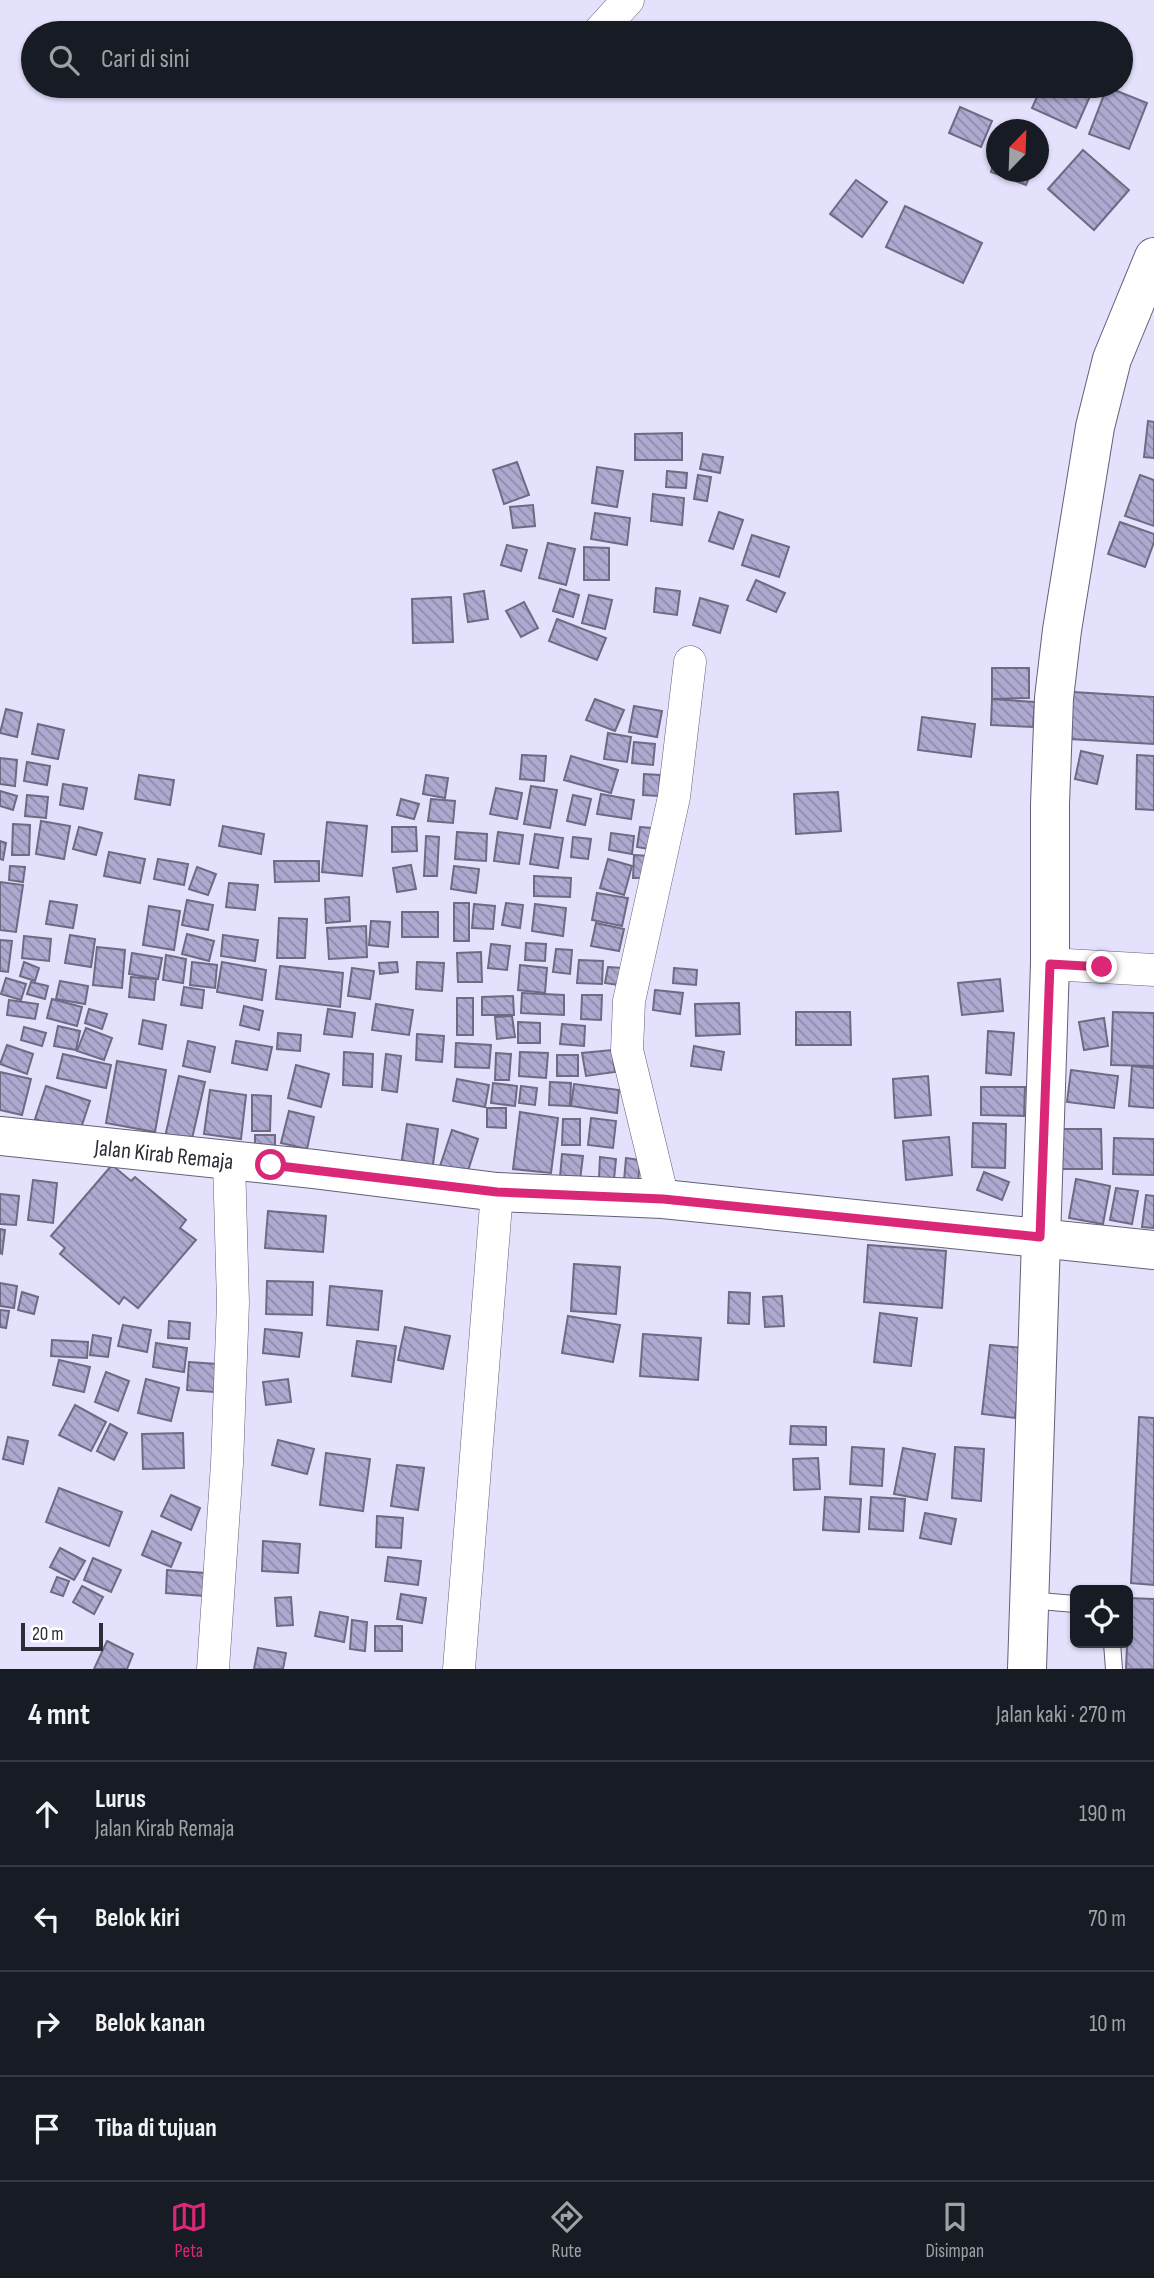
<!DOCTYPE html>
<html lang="id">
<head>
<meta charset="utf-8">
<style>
	:root { --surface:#171b24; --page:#20242c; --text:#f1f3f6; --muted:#9ea1a6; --line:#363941; --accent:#db2777 }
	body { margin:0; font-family:"Sofia Sans Condensed",sans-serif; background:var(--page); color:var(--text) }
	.controls { position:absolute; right:21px; bottom:21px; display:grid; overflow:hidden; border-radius:10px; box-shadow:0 2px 5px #0004 }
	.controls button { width:63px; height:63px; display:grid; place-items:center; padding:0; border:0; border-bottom:2px solid var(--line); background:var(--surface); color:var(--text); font:35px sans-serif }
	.compass { position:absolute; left:986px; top:119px; width:63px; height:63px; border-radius:50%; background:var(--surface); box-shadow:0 2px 5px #0004; rotate:23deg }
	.scale { position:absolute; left:21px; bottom:18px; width:82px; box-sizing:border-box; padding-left:7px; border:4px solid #2e2c37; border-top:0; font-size:19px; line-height:24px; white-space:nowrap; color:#2e2c37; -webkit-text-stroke:5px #fff; paint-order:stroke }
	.stop { position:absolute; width:21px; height:21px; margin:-16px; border:5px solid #db2777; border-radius:50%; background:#fff }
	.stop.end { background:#db2777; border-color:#fff; box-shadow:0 2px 7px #0008 }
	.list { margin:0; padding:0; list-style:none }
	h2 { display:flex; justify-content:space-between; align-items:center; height:91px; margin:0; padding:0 28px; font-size:30px }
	h2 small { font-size:23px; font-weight:400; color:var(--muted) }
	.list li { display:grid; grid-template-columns:46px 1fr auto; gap:21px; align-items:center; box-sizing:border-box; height:105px; padding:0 28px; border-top:2px solid var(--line) }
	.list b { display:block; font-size:26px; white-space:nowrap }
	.list p { margin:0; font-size:23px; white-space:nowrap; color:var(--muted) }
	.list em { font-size:23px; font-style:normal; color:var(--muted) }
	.icon { flex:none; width:38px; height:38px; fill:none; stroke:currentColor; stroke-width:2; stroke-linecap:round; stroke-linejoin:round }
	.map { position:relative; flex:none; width:1154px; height:1669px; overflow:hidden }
	.search { position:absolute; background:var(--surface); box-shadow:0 2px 5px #0004; left:21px; right:21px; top:21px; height:77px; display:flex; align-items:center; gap:18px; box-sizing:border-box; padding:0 24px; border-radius:38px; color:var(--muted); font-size:26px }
	.sheet { height:511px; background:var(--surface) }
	nav { display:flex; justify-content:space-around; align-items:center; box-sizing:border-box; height:98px; border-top:2px solid var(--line); background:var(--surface); font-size:19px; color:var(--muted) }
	nav a { display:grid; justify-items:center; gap:4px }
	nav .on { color:var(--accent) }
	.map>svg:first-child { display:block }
	.building { fill:url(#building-back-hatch); stroke:#6d6a82; stroke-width:2 }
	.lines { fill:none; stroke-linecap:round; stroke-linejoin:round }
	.service-casing { stroke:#636078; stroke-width:18 }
	.minor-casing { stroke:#636078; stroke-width:33 }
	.tertiary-casing { stroke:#636078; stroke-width:40 }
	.service { stroke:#fff; stroke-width:16 }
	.minor { stroke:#fff; stroke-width:32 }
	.tertiary { stroke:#fff; stroke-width:38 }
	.route { stroke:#db2777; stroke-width:9 }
	.labels { text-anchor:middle; stroke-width:6; stroke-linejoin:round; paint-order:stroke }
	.street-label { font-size:23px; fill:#2e2c37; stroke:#fff }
</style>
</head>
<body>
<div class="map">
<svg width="1154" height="1669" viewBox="0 0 1154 1669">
	<defs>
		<pattern id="building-back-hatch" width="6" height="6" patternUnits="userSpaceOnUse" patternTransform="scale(1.75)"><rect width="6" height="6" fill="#aea9d0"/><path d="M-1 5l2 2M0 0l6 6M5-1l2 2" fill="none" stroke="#8e8aaa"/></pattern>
	</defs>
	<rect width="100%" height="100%" fill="#e4e1fd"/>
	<g class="building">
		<path d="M 1000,86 L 1017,86 L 1014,92 Z"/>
		<path d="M 1042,86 L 1074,86 L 1091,94 L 1076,128 L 1032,108 Z"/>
		<path d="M 1107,87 L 1147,103 L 1129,149 L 1089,134 Z"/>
		<path d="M 960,107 L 992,121 L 981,147 L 949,133 Z"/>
		<path d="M 1083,150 L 1129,190 L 1094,230 L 1048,189 Z"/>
		<path d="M 996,155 L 996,172 L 1031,172 L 1026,185 L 991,172 Z"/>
		<path d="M 856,180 L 887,202 L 862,237 L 830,214 Z"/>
		<path d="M 905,206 L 982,243 L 963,283 L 886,247 Z"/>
		<path d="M 1148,421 L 1154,422 L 1154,458 L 1144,457 Z"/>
		<path d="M 682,433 L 682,460 L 635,460 L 635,434 Z"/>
		<path d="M 703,454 L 723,457 L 720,473 L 700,469 Z"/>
		<path d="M 517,462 L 529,495 L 504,504 L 493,470 Z"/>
		<path d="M 597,467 L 623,471 L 617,507 L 592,503 Z"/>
		<path d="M 667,471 L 687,473 L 686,488 L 666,487 Z"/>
		<path d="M 698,475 L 711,477 L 707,501 L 694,499 Z"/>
		<path d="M 1140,475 L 1154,480 L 1154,526 L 1125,516 Z"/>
		<path d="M 653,494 L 684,498 L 682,525 L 651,521 Z"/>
		<path d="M 533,505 L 535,526 L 513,528 L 510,507 Z"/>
		<path d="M 719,512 L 743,520 L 733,549 L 709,541 Z"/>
		<path d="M 595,513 L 630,518 L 627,545 L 591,539 Z"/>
		<path d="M 1120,522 L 1154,534 L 1154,542 L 1145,567 L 1108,554 Z"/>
		<path d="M 752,535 L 789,547 L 779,577 L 742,565 Z"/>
		<path d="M 548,543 L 575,549 L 566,585 L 539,578 Z"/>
		<path d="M 507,545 L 527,550 L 521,571 L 501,565 Z"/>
		<path d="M 584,547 L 609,548 L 609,580 L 584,580 Z"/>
		<path d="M 756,580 L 785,593 L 776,612 L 747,600 Z"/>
		<path d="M 656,588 L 680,591 L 677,615 L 654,612 Z"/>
		<path d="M 560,589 L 579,595 L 573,617 L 553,611 Z"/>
		<path d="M 484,591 L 488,619 L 468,622 L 464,594 Z"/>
		<path d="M 589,595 L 612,600 L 605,629 L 582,623 Z"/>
		<path d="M 451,597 L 453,642 L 413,643 L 412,599 Z"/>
		<path d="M 700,598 L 728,606 L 720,633 L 693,625 Z"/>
		<path d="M 524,602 L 538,628 L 521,637 L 506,611 Z"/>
		<path d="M 557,619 L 606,638 L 597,660 L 549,641 Z"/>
		<path d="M 992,668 L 1029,668 L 1029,698 L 992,699 Z"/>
		<path d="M 1073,692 L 1154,697 L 1154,744 L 1070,739 Z"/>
		<path d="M 595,699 L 624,710 L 615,731 L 586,720 Z"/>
		<path d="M 992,699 L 1035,702 L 1033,727 L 991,725 Z"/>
		<path d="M 634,706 L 662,711 L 657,737 L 629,732 Z"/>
		<path d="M 6,709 L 22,713 L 17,737 L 0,733 Z"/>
		<path d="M 922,717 L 975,724 L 971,757 L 918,750 Z"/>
		<path d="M 38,724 L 64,730 L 58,759 L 32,754 Z"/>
		<path d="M 608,733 L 631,737 L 627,762 L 604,759 Z"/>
		<path d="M 634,742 L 655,744 L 653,765 L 632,763 Z"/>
		<path d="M 1081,751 L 1103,756 L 1097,784 L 1075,779 Z"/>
		<path d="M 522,755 L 546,756 L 544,781 L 520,779 Z"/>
		<path d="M 1137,755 L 1154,756 L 1154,810 L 1136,809 Z"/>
		<path d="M 571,756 L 618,770 L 611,793 L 564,780 Z"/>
		<path d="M 0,758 L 17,760 L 15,786 L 0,784 Z"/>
		<path d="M 27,762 L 50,766 L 47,785 L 24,781 Z"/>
		<path d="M 644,774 L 660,775 L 659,796 L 643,795 Z"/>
		<path d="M 139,775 L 174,780 L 170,805 L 135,799 Z"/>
		<path d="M 426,775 L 448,778 L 445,798 L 423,794 Z"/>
		<path d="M 63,784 L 87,788 L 83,809 L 60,805 Z"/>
		<path d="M 531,786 L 557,790 L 550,828 L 524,824 Z"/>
		<path d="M 496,788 L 522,793 L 517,819 L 490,814 Z"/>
		<path d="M 0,791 L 17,796 L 13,810 L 0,806 Z"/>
		<path d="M 838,792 L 841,831 L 796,834 L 794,794 Z"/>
		<path d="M 601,794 L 634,800 L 631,819 L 597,814 Z"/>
		<path d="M 27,795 L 48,797 L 46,818 L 25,816 Z"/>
		<path d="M 573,795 L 591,799 L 585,825 L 567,821 Z"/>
		<path d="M 401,799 L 419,804 L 414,819 L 397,815 Z"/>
		<path d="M 431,799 L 455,801 L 453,823 L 428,821 Z"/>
		<path d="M 41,821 L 70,826 L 64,859 L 36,854 Z"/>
		<path d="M 327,822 L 367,826 L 362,876 L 322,872 Z"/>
		<path d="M 13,824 L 30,825 L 29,855 L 12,855 Z"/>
		<path d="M 223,826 L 264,834 L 261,854 L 219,846 Z"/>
		<path d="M 79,827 L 102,833 L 96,855 L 73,849 Z"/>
		<path d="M 392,827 L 416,827 L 417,851 L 392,852 Z"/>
		<path d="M 640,827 L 652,828 L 649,849 L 637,847 Z"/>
		<path d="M 457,832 L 487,834 L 486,861 L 455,859 Z"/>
		<path d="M 498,832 L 523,835 L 519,864 L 494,861 Z"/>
		<path d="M 611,833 L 634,836 L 632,854 L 609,850 Z"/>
		<path d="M 535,834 L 563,838 L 558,868 L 530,864 Z"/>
		<path d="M 426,836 L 439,837 L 437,876 L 424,876 Z"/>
		<path d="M 573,837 L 591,839 L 588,859 L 571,857 Z"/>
		<path d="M 0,841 L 6,843 L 3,860 L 0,859 Z"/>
		<path d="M 109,852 L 145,859 L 140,883 L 104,876 Z"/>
		<path d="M 634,855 L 649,856 L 647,878 L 633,878 Z"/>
		<path d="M 158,859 L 188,864 L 184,885 L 154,879 Z"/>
		<path d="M 608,859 L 632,866 L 624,895 L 600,888 Z"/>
		<path d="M 274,861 L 319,861 L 319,881 L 275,882 Z"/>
		<path d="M 411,865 L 416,889 L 397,892 L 393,868 Z"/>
		<path d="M 10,866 L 25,867 L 23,882 L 9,880 Z"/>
		<path d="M 454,866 L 479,869 L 476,893 L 451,889 Z"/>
		<path d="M 197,867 L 216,874 L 208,895 L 189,889 Z"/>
		<path d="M 534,876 L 571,878 L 570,897 L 534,896 Z"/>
		<path d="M 0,882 L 23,885 L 16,932 L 0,930 Z"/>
		<path d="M 229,883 L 258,885 L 255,910 L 226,907 Z"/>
		<path d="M 597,893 L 628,898 L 622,926 L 592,920 Z"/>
		<path d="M 349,897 L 350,921 L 326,923 L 325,899 Z"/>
		<path d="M 187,900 L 213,905 L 208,930 L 182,925 Z"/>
		<path d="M 50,901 L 77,905 L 73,928 L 46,924 Z"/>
		<rect x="454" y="903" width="15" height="38"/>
		<path d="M 506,903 L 523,905 L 520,928 L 502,925 Z"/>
		<path d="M 474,904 L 495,906 L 493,929 L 472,928 Z"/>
		<path d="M 535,904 L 566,908 L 563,936 L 532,931 Z"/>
		<path d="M 149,906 L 180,911 L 174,950 L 143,945 Z"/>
		<rect x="402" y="912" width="36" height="25"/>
		<path d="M 279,918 L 307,919 L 305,958 L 277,958 Z"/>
		<path d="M 371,921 L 390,922 L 388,947 L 369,945 Z"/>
		<path d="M 596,923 L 624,929 L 619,951 L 591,946 Z"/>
		<path d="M 366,926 L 367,957 L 329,959 L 327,928 Z"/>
		<path d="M 187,934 L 214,941 L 209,961 L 182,954 Z"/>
		<path d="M 70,935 L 95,939 L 91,967 L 65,963 Z"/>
		<path d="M 223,935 L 258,940 L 255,961 L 221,956 Z"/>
		<path d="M 24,936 L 51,939 L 49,961 L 22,958 Z"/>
		<path d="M 0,940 L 12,941 L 8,972 L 0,971 Z"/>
		<path d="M 526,943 L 546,944 L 545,961 L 525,960 Z"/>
		<path d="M 491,944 L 510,946 L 507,970 L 488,968 Z"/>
		<path d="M 97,947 L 125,950 L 122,988 L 93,985 Z"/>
		<path d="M 556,949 L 572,950 L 570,974 L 553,972 Z"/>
		<path d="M 481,952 L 482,982 L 458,982 L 457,953 Z"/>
		<path d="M 132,953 L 162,958 L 158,979 L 129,974 Z"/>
		<path d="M 166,955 L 186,959 L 183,983 L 163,980 Z"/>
		<path d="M 579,960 L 603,961 L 602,984 L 577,983 Z"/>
		<path d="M 24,962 L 39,968 L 35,981 L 20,976 Z"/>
		<path d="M 192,962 L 217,965 L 215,988 L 190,985 Z"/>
		<path d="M 222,962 L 266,970 L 262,1000 L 217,992 Z"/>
		<path d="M 397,962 L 398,972 L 380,974 L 379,963 Z"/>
		<path d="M 417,962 L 444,963 L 442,991 L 416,989 Z"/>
		<path d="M 520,965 L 547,968 L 545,993 L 518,990 Z"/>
		<path d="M 280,966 L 343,973 L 340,1007 L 276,999 Z"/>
		<path d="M 608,967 L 622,968 L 619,985 L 605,983 Z"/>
		<path d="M 352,968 L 374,971 L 370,999 L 348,996 Z"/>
		<path d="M 674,968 L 697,970 L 696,985 L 673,983 Z"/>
		<path d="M 131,977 L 156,979 L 154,1000 L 129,997 Z"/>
		<path d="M 6,978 L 26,984 L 21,1000 L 1,994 Z"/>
		<path d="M 1000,979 L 1003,1011 L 962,1015 L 958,983 Z"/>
		<path d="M 60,981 L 88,986 L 85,1004 L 56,999 Z"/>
		<path d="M 31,982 L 48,986 L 45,999 L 27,994 Z"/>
		<path d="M 184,987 L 204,990 L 202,1008 L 181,1005 Z"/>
		<path d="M 655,990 L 683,993 L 680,1014 L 653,1010 Z"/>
		<path d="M 522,993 L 564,995 L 564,1015 L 521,1013 Z"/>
		<path d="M 582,995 L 602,995 L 601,1020 L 581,1019 Z"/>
		<path d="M 513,996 L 514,1015 L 482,1015 L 482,997 Z"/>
		<rect x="457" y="998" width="16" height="37"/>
		<path d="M 52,999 L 82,1007 L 77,1026 L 47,1018 Z"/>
		<path d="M 9,1000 L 38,1004 L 35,1019 L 7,1015 Z"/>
		<path d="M 739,1003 L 740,1034 L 696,1036 L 695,1004 Z"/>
		<path d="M 376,1004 L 413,1010 L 409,1035 L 372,1030 Z"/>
		<path d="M 244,1006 L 263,1011 L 259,1030 L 240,1025 Z"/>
		<path d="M 89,1009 L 107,1014 L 102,1029 L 85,1023 Z"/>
		<path d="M 328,1009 L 355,1013 L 352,1037 L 324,1034 Z"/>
		<path d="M 796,1012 L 850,1012 L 851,1045 L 796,1045 Z"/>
		<path d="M 1113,1012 L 1154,1013 L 1154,1066 L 1111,1065 Z"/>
		<path d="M 512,1016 L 515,1037 L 497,1039 L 495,1017 Z"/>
		<path d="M 1104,1018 L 1108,1046 L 1084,1050 L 1079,1022 Z"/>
		<path d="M 143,1020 L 166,1025 L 162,1049 L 139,1044 Z"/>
		<path d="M 518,1022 L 540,1023 L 540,1043 L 518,1043 Z"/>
		<path d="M 562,1024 L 585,1026 L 584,1046 L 560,1044 Z"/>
		<path d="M 58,1026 L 80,1031 L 76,1050 L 54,1046 Z"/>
		<path d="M 24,1027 L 46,1033 L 42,1046 L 21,1040 Z"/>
		<path d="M 86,1028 L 112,1038 L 104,1060 L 77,1051 Z"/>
		<path d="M 988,1031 L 1014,1033 L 1011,1075 L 986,1073 Z"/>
		<path d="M 278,1033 L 301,1035 L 300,1051 L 277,1049 Z"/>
		<path d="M 417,1034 L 444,1036 L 442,1062 L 416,1060 Z"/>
		<path d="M 188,1041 L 215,1047 L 210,1072 L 183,1066 Z"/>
		<path d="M 236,1041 L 272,1047 L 267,1070 L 232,1063 Z"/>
		<path d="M 456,1043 L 491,1045 L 489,1068 L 455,1067 Z"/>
		<path d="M 7,1045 L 33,1054 L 27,1074 L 0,1064 Z"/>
		<path d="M 694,1046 L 724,1052 L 721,1070 L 691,1066 Z"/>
		<path d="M 612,1050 L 615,1072 L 586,1076 L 582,1053 Z"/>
		<path d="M 344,1052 L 373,1054 L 372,1087 L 343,1085 Z"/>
		<path d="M 520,1052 L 548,1053 L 546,1078 L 519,1076 Z"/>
		<path d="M 496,1053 L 511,1054 L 509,1080 L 495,1080 Z"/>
		<path d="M 63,1054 L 111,1065 L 106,1088 L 57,1078 Z"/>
		<path d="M 386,1054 L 401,1056 L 397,1092 L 382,1090 Z"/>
		<rect x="557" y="1055" width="21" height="21"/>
		<path d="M 117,1061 L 166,1070 L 155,1132 L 106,1123 Z"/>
		<path d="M 296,1065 L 329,1074 L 321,1107 L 288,1098 Z"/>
		<path d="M 1132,1066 L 1154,1068 L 1154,1108 L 1129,1106 Z"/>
		<path d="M 1071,1070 L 1118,1076 L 1114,1108 L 1067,1102 Z"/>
		<path d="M 0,1072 L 31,1079 L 22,1115 L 0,1110 Z"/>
		<path d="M 179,1076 L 205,1082 L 191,1143 L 165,1137 Z"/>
		<path d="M 928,1076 L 931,1115 L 895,1118 L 893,1079 Z"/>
		<path d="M 457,1079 L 489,1085 L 485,1107 L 453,1101 Z"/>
		<path d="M 550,1082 L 571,1083 L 570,1106 L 549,1105 Z"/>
		<path d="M 493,1083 L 517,1086 L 515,1106 L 491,1103 Z"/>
		<path d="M 574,1084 L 619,1090 L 617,1113 L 571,1106 Z"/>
		<path d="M 46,1086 L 90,1101 L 79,1134 L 35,1119 Z"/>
		<path d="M 521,1086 L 537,1088 L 535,1105 L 519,1103 Z"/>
		<path d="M 981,1087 L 1025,1087 L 1024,1116 L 981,1115 Z"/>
		<path d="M 210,1090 L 246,1095 L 241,1139 L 204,1134 Z"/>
		<path d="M 252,1095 L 271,1096 L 270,1131 L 252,1131 Z"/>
		<path d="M 487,1108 L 506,1108 L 506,1128 L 487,1127 Z"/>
		<path d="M 289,1111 L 314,1117 L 307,1149 L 281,1143 Z"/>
		<path d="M 520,1112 L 558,1118 L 551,1173 L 513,1169 Z"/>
		<path d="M 591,1118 L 616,1121 L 613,1148 L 588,1145 Z"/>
		<path d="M 563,1119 L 580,1119 L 580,1145 L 562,1145 Z"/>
		<path d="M 973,1123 L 1006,1124 L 1005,1168 L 972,1167 Z"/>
		<path d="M 407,1124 L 438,1129 L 432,1171 L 401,1166 Z"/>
		<path d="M 1061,1129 L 1101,1129 L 1102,1169 L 1061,1169 Z"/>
		<path d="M 452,1130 L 478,1139 L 467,1174 L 440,1166 Z"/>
		<rect x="255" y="1135" width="20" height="15"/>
		<path d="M 949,1137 L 952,1175 L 906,1180 L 903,1141 Z"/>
		<path d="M 1114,1138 L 1154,1139 L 1154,1175 L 1113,1174 Z"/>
		<path d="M 562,1154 L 583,1156 L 580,1180 L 560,1177 Z"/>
		<path d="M 600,1157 L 616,1159 L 614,1179 L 599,1178 Z"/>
		<path d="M 626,1158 L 640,1160 L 638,1183 L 624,1181 Z"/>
		<path d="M 112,1165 L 131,1181 L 135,1177 L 186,1220 L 180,1228 L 196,1240 L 138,1308 L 124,1297 L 119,1304 L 60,1254 L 65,1248 L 51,1236 Z"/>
		<path d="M 984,1172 L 1009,1182 L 1002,1200 L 977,1190 Z"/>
		<path d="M 1076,1179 L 1110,1186 L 1103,1224 L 1069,1218 Z"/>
		<path d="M 33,1180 L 57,1183 L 53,1223 L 28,1220 Z"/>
		<path d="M 1116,1188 L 1138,1191 L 1132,1224 L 1110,1220 Z"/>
		<path d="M 0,1194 L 19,1196 L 16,1225 L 0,1224 Z"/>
		<path d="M 1146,1195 L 1154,1196 L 1154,1228 L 1142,1227 Z"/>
		<path d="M 268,1211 L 326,1216 L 323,1252 L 265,1248 Z"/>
		<path d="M 0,1229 L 5,1230 L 2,1254 L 0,1253 Z"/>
		<path d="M 868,1245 L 946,1251 L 942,1308 L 864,1302 Z"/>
		<path d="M 574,1264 L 620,1267 L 616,1314 L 571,1311 Z"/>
		<path d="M 267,1281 L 313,1282 L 312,1315 L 266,1314 Z"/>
		<path d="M 0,1283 L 17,1286 L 14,1308 L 0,1306 Z"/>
		<path d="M 330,1286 L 382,1291 L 378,1330 L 327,1325 Z"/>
		<path d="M 22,1292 L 38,1297 L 34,1314 L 18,1310 Z"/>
		<path d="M 729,1292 L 750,1293 L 749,1324 L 728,1323 Z"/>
		<path d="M 782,1296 L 784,1326 L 765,1327 L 763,1297 Z"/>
		<path d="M 0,1310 L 9,1311 L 6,1328 L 0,1327 Z"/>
		<path d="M 880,1313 L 917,1318 L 911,1366 L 874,1362 Z"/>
		<path d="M 568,1316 L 620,1325 L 613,1362 L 562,1353 Z"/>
		<path d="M 169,1321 L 190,1323 L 189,1339 L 168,1338 Z"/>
		<path d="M 123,1325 L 151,1330 L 147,1352 L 118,1346 Z"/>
		<path d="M 405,1327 L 450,1336 L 443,1369 L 398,1360 Z"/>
		<path d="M 265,1329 L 302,1333 L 299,1357 L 263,1353 Z"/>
		<path d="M 643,1334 L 701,1338 L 698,1380 L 640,1376 Z"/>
		<path d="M 93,1335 L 111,1338 L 108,1357 L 90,1355 Z"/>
		<path d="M 52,1340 L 88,1342 L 87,1358 L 51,1356 Z"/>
		<path d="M 357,1341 L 396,1346 L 391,1382 L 352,1376 Z"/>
		<path d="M 156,1343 L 187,1348 L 184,1372 L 153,1367 Z"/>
		<path d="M 990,1345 L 1023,1348 L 1015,1418 L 982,1414 Z"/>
		<path d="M 59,1360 L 90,1367 L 84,1392 L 53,1385 Z"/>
		<path d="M 189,1362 L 217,1364 L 214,1392 L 187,1390 Z"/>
		<path d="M 106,1372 L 129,1381 L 118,1411 L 95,1402 Z"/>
		<path d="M 146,1379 L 179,1388 L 171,1421 L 138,1413 Z"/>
		<path d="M 288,1379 L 291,1402 L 266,1405 L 263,1382 Z"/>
		<path d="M 75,1405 L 106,1422 L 91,1451 L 59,1435 Z"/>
		<path d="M 1139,1417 L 1154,1418 L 1154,1585 L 1131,1583 Z"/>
		<path d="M 110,1424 L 127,1433 L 114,1460 L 97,1451 Z"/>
		<path d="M 791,1426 L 826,1427 L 826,1445 L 790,1444 Z"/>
		<path d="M 183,1433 L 184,1468 L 143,1469 L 142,1434 Z"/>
		<path d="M 8,1437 L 28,1441 L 23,1464 L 3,1459 Z"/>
		<path d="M 278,1440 L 314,1449 L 307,1474 L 272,1465 Z"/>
		<path d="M 852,1447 L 884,1449 L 882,1486 L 850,1484 Z"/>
		<path d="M 955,1447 L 984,1449 L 981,1501 L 952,1498 Z"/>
		<path d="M 903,1448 L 935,1454 L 927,1500 L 894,1494 Z"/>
		<path d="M 326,1453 L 370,1459 L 363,1511 L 320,1505 Z"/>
		<path d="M 818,1458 L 820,1489 L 794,1490 L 793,1459 Z"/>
		<path d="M 397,1465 L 424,1468 L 418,1510 L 391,1506 Z"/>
		<path d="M 59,1488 L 122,1512 L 109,1546 L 46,1522 Z"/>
		<path d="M 171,1495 L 200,1508 L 191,1530 L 161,1516 Z"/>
		<path d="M 825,1497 L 861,1499 L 859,1532 L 823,1530 Z"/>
		<path d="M 871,1497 L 905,1499 L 903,1531 L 869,1529 Z"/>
		<path d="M 925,1513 L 956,1519 L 951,1544 L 920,1538 Z"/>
		<path d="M 377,1516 L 403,1518 L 401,1548 L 376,1547 Z"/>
		<path d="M 152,1531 L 181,1543 L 171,1567 L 142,1555 Z"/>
		<path d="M 263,1541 L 300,1544 L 298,1573 L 262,1571 Z"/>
		<path d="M 60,1548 L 85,1561 L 74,1580 L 50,1567 Z"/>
		<path d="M 388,1557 L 421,1561 L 418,1585 L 385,1581 Z"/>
		<path d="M 93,1558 L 121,1570 L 111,1592 L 84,1580 Z"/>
		<path d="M 167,1570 L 205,1573 L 204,1596 L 166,1593 Z"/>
		<path d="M 57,1577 L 69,1581 L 63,1596 L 51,1592 Z"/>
		<path d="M 82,1586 L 103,1597 L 94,1614 L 73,1602 Z"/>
		<path d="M 401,1594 L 426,1598 L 422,1623 L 397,1619 Z"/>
		<path d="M 291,1597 L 293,1625 L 277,1626 L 275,1598 Z"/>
		<path d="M 1129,1598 L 1154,1599 L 1154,1669 L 1126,1669 Z"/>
		<path d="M 320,1612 L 348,1617 L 344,1642 L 315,1636 Z"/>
		<path d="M 352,1620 L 367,1622 L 365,1651 L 350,1649 Z"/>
		<rect x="375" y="1626" width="27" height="25"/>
		<path d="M 107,1641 L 133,1654 L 127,1669 L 94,1669 Z"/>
		<path d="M 258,1648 L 286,1653 L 283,1669 L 254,1669 Z"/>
	</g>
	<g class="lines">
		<g class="service-casing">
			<g id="service">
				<path d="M 1028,1600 L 1075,1604"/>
				<path d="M 1112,1643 L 1114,1669"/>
			</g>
		</g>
		<g class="minor-casing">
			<g id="minor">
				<path d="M 598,33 L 628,0"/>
				<path d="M 1050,964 L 1154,970"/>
				<path d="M 663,1199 L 627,1050 L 629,1001 L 674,797 L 690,662"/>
				<path d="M 213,1669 L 227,1464 L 233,1303 L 229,1161"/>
				<path d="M 459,1669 L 497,1192"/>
			</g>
		</g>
		<g class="tertiary-casing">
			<g id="tertiary">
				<path d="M 0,1136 L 314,1169 L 497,1192 L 663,1199 L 1154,1250"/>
				<path d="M 1027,1669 L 1050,964 L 1050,804 L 1054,698 L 1062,630 L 1095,427 L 1112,359 L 1154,257"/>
			</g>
		</g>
		<use href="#service" class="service"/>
		<use href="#minor" class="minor"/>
		<use href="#tertiary" class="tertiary"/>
	</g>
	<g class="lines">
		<path class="route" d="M 271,1165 L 497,1192 L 663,1199 L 1040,1237 L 1050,964 L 1102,967"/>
	</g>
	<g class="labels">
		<g class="street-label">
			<text transform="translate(164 1154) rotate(6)" y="8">Jalan Kirab Remaja</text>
		</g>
	</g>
</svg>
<div class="controls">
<button><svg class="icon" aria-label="locate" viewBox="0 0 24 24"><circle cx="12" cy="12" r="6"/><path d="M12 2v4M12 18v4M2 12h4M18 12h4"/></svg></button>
</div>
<svg class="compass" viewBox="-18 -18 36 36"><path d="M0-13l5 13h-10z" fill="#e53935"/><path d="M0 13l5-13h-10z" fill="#9ea1a6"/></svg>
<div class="scale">20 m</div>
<div class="stop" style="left:271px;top:1165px"></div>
<div class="stop end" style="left:1102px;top:967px"></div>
<div class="search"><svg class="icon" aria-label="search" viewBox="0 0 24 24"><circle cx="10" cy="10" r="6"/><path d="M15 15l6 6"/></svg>Cari di sini</div>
</div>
<section class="sheet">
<h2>4 mnt<small>Jalan kaki · 270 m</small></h2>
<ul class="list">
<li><svg class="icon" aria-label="ahead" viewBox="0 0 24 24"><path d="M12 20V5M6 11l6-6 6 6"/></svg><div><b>Lurus</b><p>Jalan Kirab Remaja</p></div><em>190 m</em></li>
<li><svg class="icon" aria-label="left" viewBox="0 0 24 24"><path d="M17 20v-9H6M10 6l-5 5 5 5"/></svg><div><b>Belok kiri</b></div><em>70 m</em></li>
<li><svg class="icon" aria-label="right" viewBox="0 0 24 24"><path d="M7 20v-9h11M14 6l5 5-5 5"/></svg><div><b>Belok kanan</b></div><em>10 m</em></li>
<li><svg class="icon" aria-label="arrive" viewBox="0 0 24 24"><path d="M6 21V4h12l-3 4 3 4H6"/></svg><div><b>Tiba di tujuan</b></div></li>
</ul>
</section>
<nav>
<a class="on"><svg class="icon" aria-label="map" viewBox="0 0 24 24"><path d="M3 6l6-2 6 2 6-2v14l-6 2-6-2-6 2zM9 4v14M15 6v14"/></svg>Peta</a>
<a><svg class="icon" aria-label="directions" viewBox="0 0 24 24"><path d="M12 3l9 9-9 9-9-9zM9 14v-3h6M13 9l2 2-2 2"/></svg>Rute</a>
<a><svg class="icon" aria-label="saved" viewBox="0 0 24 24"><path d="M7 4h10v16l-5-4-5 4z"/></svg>Disimpan</a>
</nav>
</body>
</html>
